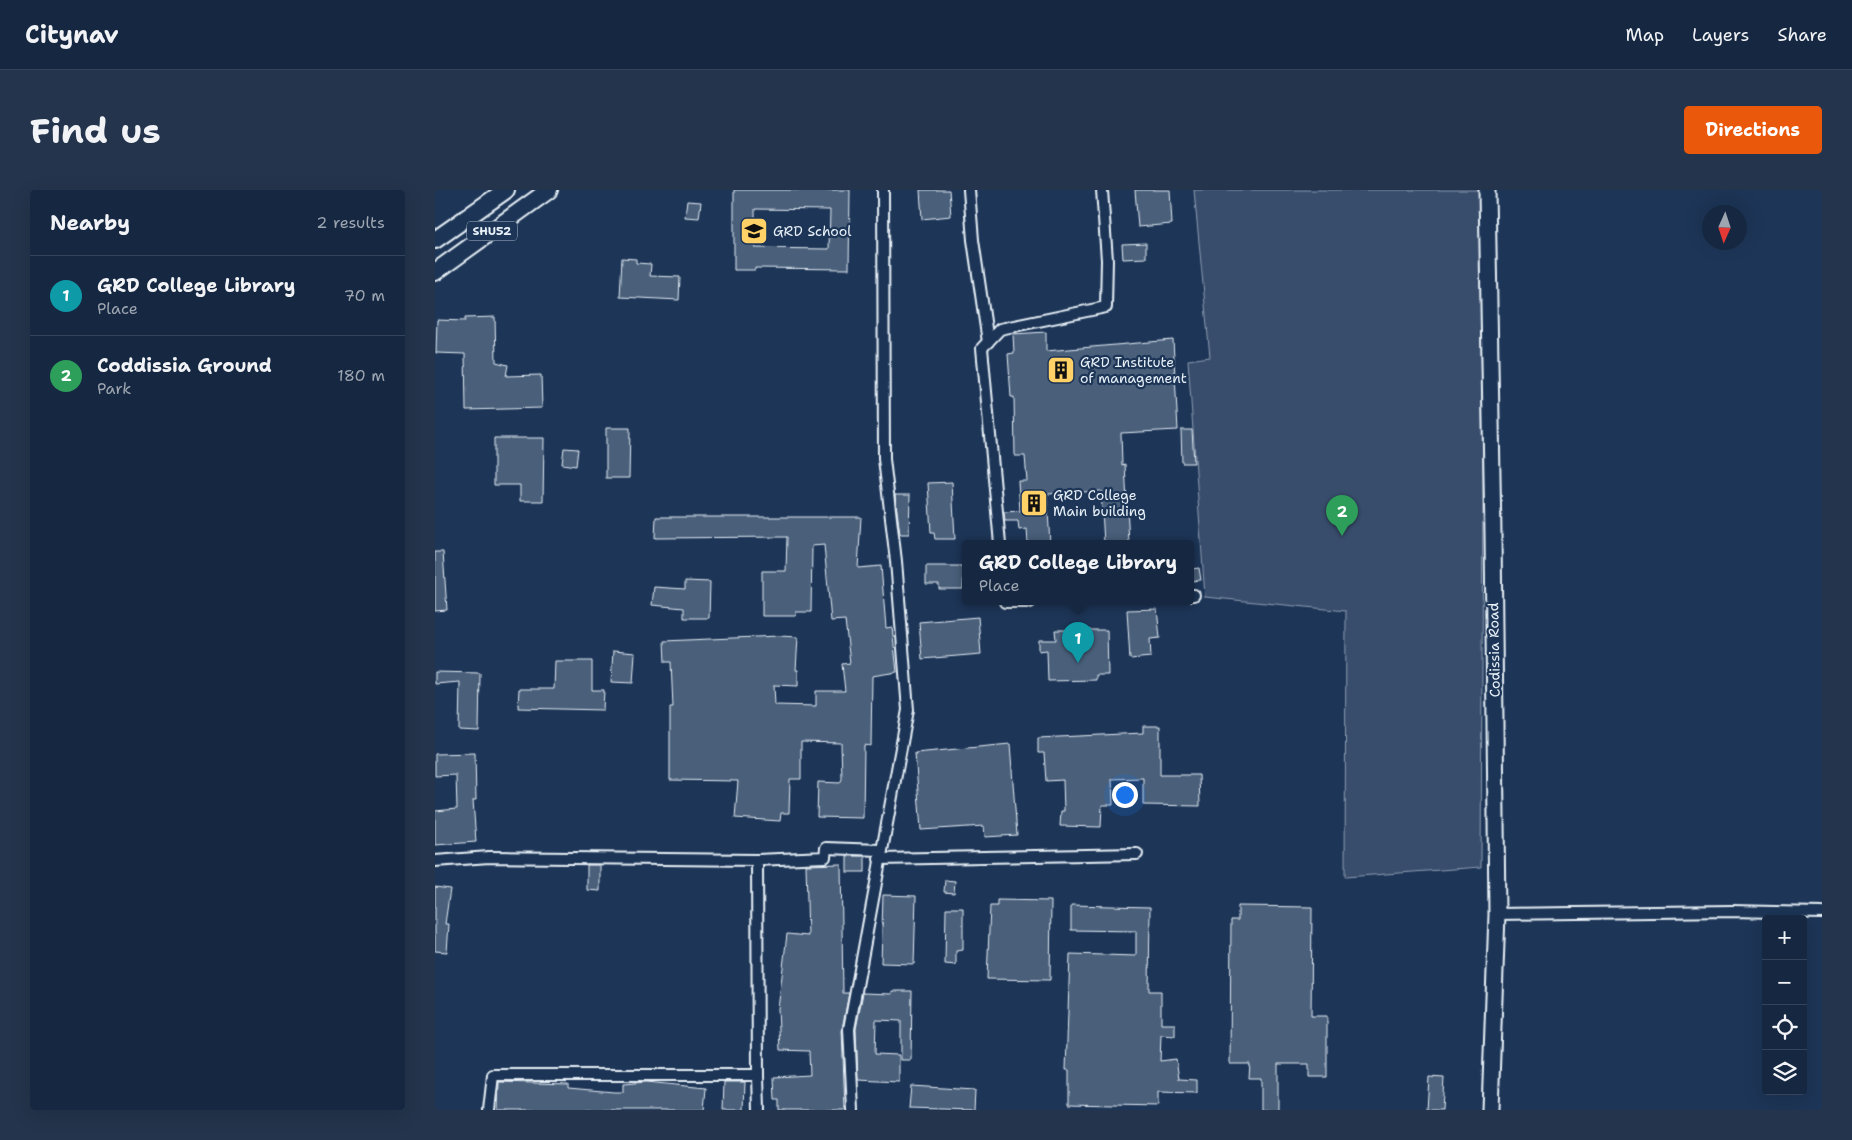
<!DOCTYPE html>
<html lang="en">
<head>
<meta charset="utf-8">
<style>
	:root { --surface:#162841; --page:#23344c; --text:#f1f3f6; --muted:#9ea6b1; --line:#35445a; --accent:#ea580c }
	body { margin:0; font-family:"Shantell Sans",sans-serif; background:var(--page); color:var(--text) }
	.controls { position:absolute; right:15px; bottom:15px; display:grid; overflow:hidden; border-radius:5px; box-shadow:0 5px 20px #0002 }
	.controls button { width:45px; height:45px; display:grid; place-items:center; padding:0; border:0; border-bottom:1px solid var(--line); background:var(--surface); color:var(--text); font:25px sans-serif }
	.compass { position:absolute; left:1267px; top:15px; width:45px; height:45px; border-radius:50%; background:var(--surface); box-shadow:0 5px 20px #0002; rotate:183deg }
	.you { position:absolute; left:689px; top:604px; width:18px; height:18px; margin:-12px; border:4px solid #fff; border-radius:50%; background:#1a73e8; box-shadow:0 0 0 8px #1a73e833 }
	.badge { display:grid; place-items:center; width:32px; height:32px; border-radius:50%; background:var(--accent); color:#fff; font-size:16px; font-weight:700 }
	.pin { position:absolute; translate:-50% -41px; filter:drop-shadow(0 1px 2px #0008) }
	.pin::after { content:''; position:absolute; top:26px; width:18px; height:15px; background:inherit; clip-path:polygon(0 0,100% 0,50% 100%) }
	.popup { position:absolute; left:527px; top:350px; width:232px; height:65px; box-sizing:border-box; display:grid; place-content:center; border-radius:5px; background:var(--surface); filter:drop-shadow(0 1px 4px #0005); font-size:16px; white-space:nowrap; color:var(--muted) }
	.popup b { font-size:19px; color:var(--text) }
	.popup::after { content:''; position:absolute; left:50%; top:100%; margin-left:-10px; border:10px solid transparent; border-top-color:var(--surface) }
	.list { margin:0; padding:0; list-style:none }
	h2 { display:flex; justify-content:space-between; align-items:center; height:65px; margin:0; padding:0 20px; font-size:21px }
	h2 small { font-size:16px; font-weight:400; color:var(--muted) }
	.list li { display:grid; grid-template-columns:32px 1fr auto; gap:15px; align-items:center; box-sizing:border-box; height:80px; padding:0 20px; border-top:1px solid var(--line) }
	.list b { display:block; font-size:19px; white-space:nowrap }
	.list p { margin:0; font-size:16px; white-space:nowrap; color:var(--muted) }
	.list em { font-size:16px; font-style:normal; color:var(--muted) }
	.icon { flex:none; width:28px; height:28px; fill:none; stroke:currentColor; stroke-width:2; stroke-linecap:round; stroke-linejoin:round }
	.map { position:relative; flex:none; width:1387px; height:920px; overflow:hidden; border-radius:5px }
	header { display:flex; align-items:center; gap:30px; box-sizing:border-box; height:70px; padding:0 25px; background:var(--surface); border-bottom:1px solid var(--line) }
	header strong { font-size:24px }
	nav { display:flex; gap:28px; margin-inline-start:auto; font-size:18px }
	.intro { display:flex; align-items:center; justify-content:space-between; box-sizing:border-box; height:120px; padding:0 30px }
	h1 { margin:0; font-size:35px }
	.button { padding:12px 22px; border-radius:5px; background:var(--accent); color:#fff; font-size:18px; font-weight:700 }
	main { display:flex; gap:30px; padding:0 30px }
	aside { flex:1; background:var(--surface); border-radius:5px; box-shadow:0 5px 20px #0002 }
	.map>svg:first-child { display:block }
	.green { fill:#374d6c; stroke:#909fb2 }
	.building { fill:#495e7a; stroke:#e8f1f8; fill-rule:evenodd }
	.lines { fill:none; stroke-linecap:round; stroke-linejoin:round }
	.street-casing { stroke:#e8f1f8; stroke-width:14 }
	.secondary-casing { stroke:#e8f1f8; stroke-width:19 }
	.primary-casing { stroke:#e8f1f8; stroke-width:20 }
	.street { stroke:#1d3557; stroke-width:10 }
	.secondary { stroke:#1d3557; stroke-width:15 }
	.primary { stroke:#1d3557; stroke-width:16 }
	.labels { text-anchor:middle; stroke-width:4.5; stroke-linejoin:round; paint-order:stroke }
	.shield { fill:#1d3557; stroke:#abb9c8; stroke-width:1 }
	.shield-label { font-size:12px; font-weight:bold; fill:#e8f1f8 }
	.poi-label { font-size:14px; fill:#e8f1f8; stroke:#1d3557; text-anchor:start }
	.street-label { font-size:14px; fill:#e8f1f8; stroke:#1d3557 }
</style>
</head>
<body>
<header>
<strong>Citynav</strong>
<nav><a>Map</a><a>Layers</a><a>Share</a></nav>
</header>
<div class="intro"><h1>Find us</h1><a class="button">Directions</a></div>
<main>
<aside>
<h2>Nearby<small>2 results</small></h2>
<ul class="list">
<li><span class="badge" style="background:#0f9aa8">1</span><div><b>GRD College Library</b><p>Place</p></div><em>70 m</em></li>
<li><span class="badge" style="background:#2e9e5b">2</span><div><b>Coddissia Ground</b><p>Park</p></div><em>180 m</em></li>
</ul>
</aside>
<div class="map">
<svg width="1387" height="920" viewBox="0 0 1387 920">
	<rect width="100%" height="100%" fill="#1d3557"/>
	<filter id="ink" filterUnits="userSpaceOnUse"><feTurbulence type="fractalNoise" baseFrequency=".02" numOctaves="2"/><feDisplacementMap in="SourceGraphic" scale="10" xChannelSelector="R" yChannelSelector="G"/><feConvolveMatrix kernelMatrix="1 2 1 2 8 2 1 2 1" color-interpolation-filters="sRGB"/></filter>
	<g filter="url(#ink)">
		<path class="green" d="M 759,0 L 1044,0 L 1048,286 L 1046,677 L 910,687 L 911,421 L 770,407 L 753,170 L 775,167 Z"/>
		<g class="building">
			<path d="M 299,0 L 415,0 L 414,79 L 320,78 L 320,80 L 299,80 ZM 320,19 L 395,20 L 394,59 L 320,58 Z"/>
			<path d="M 485,0 L 514,0 L 516,26 L 487,29 Z"/>
			<path d="M 700,0 L 735,0 L 737,34 L 703,37 Z"/>
			<path d="M 252,11 L 266,12 L 264,28 L 250,27 Z"/>
			<path d="M 711,53 L 711,68 L 688,69 L 687,54 Z"/>
			<path d="M 187,68 L 201,69 L 201,73 L 216,74 L 215,86 L 245,87 L 244,110 L 185,107 Z"/>
			<path d="M 60,127 L 61,172 L 73,175 L 71,186 L 106,185 L 107,218 L 31,220 L 30,164 L 1,163 L 2,130 L 30,131 L 30,128 Z"/>
			<path d="M 611,142 L 611,161 L 738,150 L 743,240 L 686,243 L 687,275 L 690,274 L 694,354 L 669,354 L 666,301 L 612,304 L 615,354 L 593,354 L 592,339 L 584,340 L 583,331 L 570,331 L 569,322 L 585,321 L 583,291 L 592,291 L 590,266 L 580,266 L 579,207 L 576,207 L 573,164 L 579,163 L 578,144 Z"/>
			<path d="M 171,238 L 195,238 L 194,288 L 171,288 Z"/>
			<path d="M 746,240 L 757,240 L 759,273 L 747,273 Z"/>
			<path d="M 59,248 L 109,248 L 108,311 L 85,311 L 85,295 L 59,295 Z"/>
			<path d="M 129,258 L 143,259 L 141,276 L 127,274 Z"/>
			<path d="M 517,292 L 520,349 L 500,349 L 499,343 L 496,343 L 493,293 Z"/>
			<path d="M 460,305 L 475,305 L 474,344 L 465,344 Z"/>
			<path d="M 221,327 L 426,327 L 423,378 L 446,376 L 451,438 L 457,437 L 462,482 L 437,486 L 436,556 L 429,555 L 428,628 L 382,627 L 383,592 L 405,593 L 407,589 L 406,553 L 366,552 L 366,589 L 355,589 L 354,623 L 346,623 L 345,631 L 300,628 L 303,591 L 235,590 L 235,517 L 238,517 L 236,472 L 230,472 L 229,451 L 344,446 L 363,447 L 361,480 L 363,480 L 363,496 L 339,495 L 340,515 L 381,516 L 381,501 L 410,501 L 407,474 L 415,473 L 410,430 L 396,431 L 389,355 L 377,356 L 376,422 L 361,422 L 361,426 L 327,426 L 327,381 L 351,381 L 352,347 L 220,348 Z"/>
			<path d="M 0,362 L 8,362 L 12,420 L 0,421 Z"/>
			<path d="M 491,376 L 529,376 L 528,399 L 504,399 L 504,394 L 491,394 Z"/>
			<path d="M 764,378 L 766,390 L 756,391 L 756,379 Z"/>
			<path d="M 250,391 L 275,392 L 274,428 L 249,428 L 249,418 L 217,415 L 219,397 L 250,399 Z"/>
			<path d="M 722,419 L 725,448 L 715,449 L 716,467 L 695,469 L 692,420 Z"/>
			<path d="M 543,427 L 546,464 L 487,469 L 484,432 Z"/>
			<path d="M 620,440 L 672,440 L 673,485 L 661,485 L 661,490 L 613,491 L 612,460 L 604,461 L 604,450 L 621,450 Z"/>
			<path d="M 178,461 L 200,463 L 198,493 L 176,492 Z"/>
			<path d="M 120,471 L 157,471 L 157,500 L 169,500 L 168,520 L 83,518 L 84,499 L 119,499 Z"/>
			<path d="M 0,482 L 45,483 L 44,541 L 24,540 L 25,492 L 0,494 Z"/>
			<path d="M 708,536 L 725,536 L 725,585 L 764,585 L 765,616 L 708,615 L 708,588 L 677,589 L 678,615 L 667,615 L 666,637 L 625,636 L 626,621 L 629,621 L 628,590 L 611,591 L 609,563 L 603,563 L 603,548 L 708,543 Z"/>
			<path d="M 575,554 L 582,645 L 550,647 L 549,636 L 486,640 L 480,563 Z"/>
			<path d="M 40,563 L 41,610 L 38,610 L 41,652 L 0,655 L 0,621 L 22,619 L 21,585 L 0,586 L 0,564 Z"/>
			<rect x="412" y="666" width="18" height="16"/>
			<path d="M 406,674 L 408,803 L 414,803 L 407,839 L 410,920 L 344,920 L 344,910 L 340,910 L 339,887 L 375,885 L 374,861 L 345,860 L 343,819 L 352,744 L 373,746 L 371,675 Z"/>
			<path d="M 152,675 L 165,675 L 165,701 L 152,700 Z"/>
			<path d="M 510,690 L 520,691 L 519,703 L 509,702 Z"/>
			<path d="M 0,697 L 15,699 L 10,734 L 14,734 L 12,762 L 0,761 Z"/>
			<path d="M 448,705 L 481,706 L 479,774 L 446,773 Z"/>
			<path d="M 562,710 L 616,711 L 615,790 L 552,789 L 555,716 L 562,716 Z"/>
			<path d="M 636,715 L 715,717 L 714,801 L 726,801 L 726,834 L 740,834 L 740,846 L 726,845 L 725,871 L 741,869 L 744,889 L 762,890 L 762,903 L 723,902 L 723,916 L 634,914 L 634,880 L 631,880 L 635,764 L 701,766 L 701,741 L 636,740 Z"/>
			<path d="M 803,716 L 877,717 L 876,826 L 892,826 L 892,887 L 874,887 L 874,874 L 843,874 L 843,920 L 826,920 L 826,888 L 814,888 L 815,874 L 795,874 L 796,730 L 803,730 Z"/>
			<path d="M 511,718 L 528,718 L 528,760 L 521,761 L 521,775 L 510,774 Z"/>
			<path d="M 457,801 L 477,801 L 476,870 L 466,870 L 466,831 L 441,830 L 440,864 L 464,865 L 464,892 L 423,890 L 421,839 L 428,803 L 457,804 Z"/>
			<path d="M 994,887 L 1009,888 L 1007,920 L 992,920 Z"/>
			<path d="M 64,892 L 133,894 L 133,898 L 179,902 L 188,902 L 188,894 L 211,892 L 271,898 L 269,920 L 63,920 Z"/>
			<path d="M 289,892 L 310,892 L 309,920 L 288,920 Z"/>
			<path d="M 476,896 L 540,900 L 539,920 L 474,918 Z"/>
		</g>
		<g class="lines">
			<g class="street-casing">
				<g id="street">
					<path d="M 534,0 L 538,50 L 553,152"/>
					<path d="M 565,354 L 547,158 L 565,139 L 671,117 L 672,70 L 667,0"/>
					<path d="M 756,405 L 759,405"/>
					<path d="M 570,412 L 595,412"/>
					<path d="M 444,669 L 702,664"/>
					<path d="M 0,671 L 54,667 L 322,670"/>
					<path d="M 1062,724 L 1297,721 L 1387,723"/>
					<path d="M 323,885 L 322,670 L 390,667 L 391,658 L 445,660"/>
					<path d="M 54,920 L 58,885 L 323,885 L 324,920"/>
					<path d="M 418,920 L 414,839 L 473,520 L 461,371 L 449,269 L 448,0"/>
				</g>
			</g>
			<g class="secondary-casing">
				<path id="secondary" d="M 1052,0 L 1058,344 L 1062,724 L 1055,920"/>
			</g>
			<g class="primary-casing">
				<g id="primary">
					<path d="M 0,50 L 71,0"/>
					<path d="M 0,82 L 114,0"/>
				</g>
			</g>
			<use href="#street" class="street"/>
			<use href="#secondary" class="secondary"/>
			<use href="#primary" class="primary"/>
		</g>
	</g>
	<defs>
		<g id="school-square" transform="scale(1.4375)"><rect x="-9" y="-9" width="18" height="18" rx="4" fill="#ffd166" stroke="#1d3557"/><path d="M0-5L7-2L0 1L-7-2ZM-4 1L0 2.5L4 1V4Q0 6-4 4Z" fill="#111"/></g>
		<g id="building-square" transform="scale(1.4375)"><rect x="-9" y="-9" width="18" height="18" rx="4" fill="#ffd166" stroke="#1d3557"/><path d="M-4-6H4V6H1V3H-1V6H-4ZM-2.5-4.3h1.7v1.8h-1.7ZM.8-4.3h1.7v1.8H.8ZM-2.5-1h1.7V.8h-1.7ZM.8-1h1.7V.8H.8Z" fill="#111"/></g>
	</defs>
	<g fill-rule="evenodd">
		<use href="#school-square" x="319" y="41"/>
		<use href="#building-square" x="626" y="180"/>
		<use href="#building-square" x="599" y="313"/>
	</g>
	<g class="labels">
		<rect class="shield" x="32" y="31.5" width="50" height="19" rx="4"/>
		<g class="shield-label">
			<text x="57" y="45">SHU52</text>
		</g>
		<g class="poi-label">
			<text x="338" y="46">GRD School</text>
			<text x="645" y="177">GRD Institute<tspan x="645" dy="16">of management</tspan></text>
			<text x="618" y="310">GRD College<tspan x="618" dy="16">Main building</tspan></text>
		</g>
		<g class="street-label">
			<text transform="translate(1059 460) rotate(-91)" y="5">Codissia Road</text>
		</g>
	</g>
</svg>
<div class="controls">
<button>+</button>
<button>−</button>
<button><svg class="icon" aria-label="locate" viewBox="0 0 24 24"><circle cx="12" cy="12" r="6"/><path d="M12 2v4M12 18v4M2 12h4M18 12h4"/></svg></button>
<button><svg class="icon" aria-label="layers" viewBox="0 0 24 24"><path d="M12 4l9 5-9 5-9-5zM3 14l9 5 9-5"/></svg></button>
</div>
<svg class="compass" viewBox="-18 -18 36 36"><path d="M0-13l5 13h-10z" fill="#e53935"/><path d="M0 13l5-13h-10z" fill="#9ea6b1"/></svg>
<div class="you"></div>
<div class="pin badge" style="left:643px;top:473px;background:#0f9aa8">1</div>
<div class="popup"><b>GRD College Library</b>Place</div>
<div class="pin badge" style="left:907px;top:346px;background:#2e9e5b">2</div>
</div>
</main>
</body>
</html>
